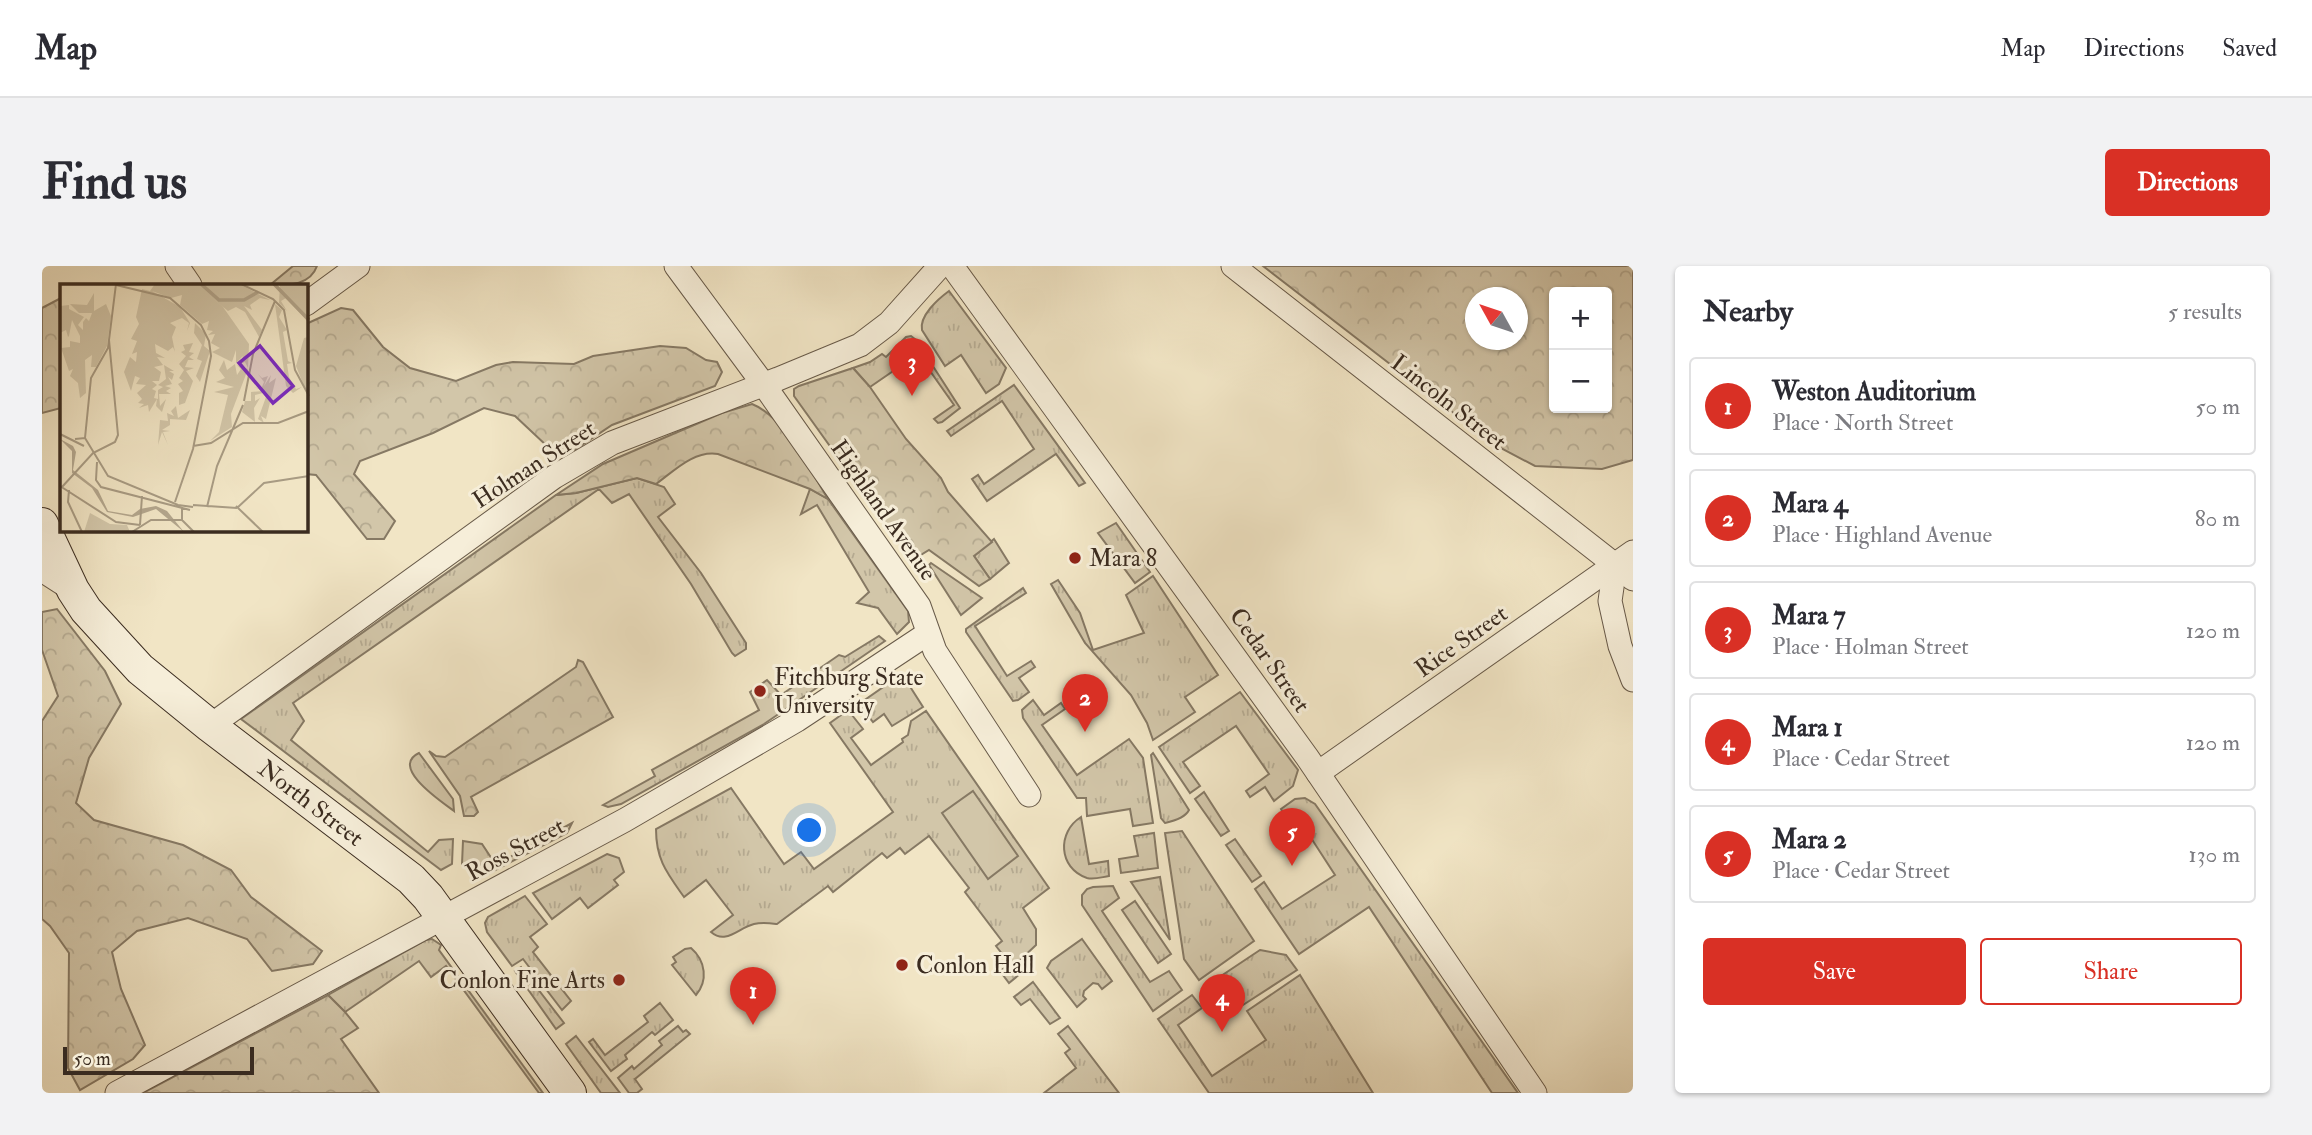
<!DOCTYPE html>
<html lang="en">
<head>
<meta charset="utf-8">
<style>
	:root { --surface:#fff; --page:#f2f2f3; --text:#2b2b33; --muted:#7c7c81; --line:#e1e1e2; --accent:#d93025 }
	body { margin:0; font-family:"IM FELL Double Pica",serif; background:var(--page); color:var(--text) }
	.controls { position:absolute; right:21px; top:21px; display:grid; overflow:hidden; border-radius:7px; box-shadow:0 2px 5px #0004 }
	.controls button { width:63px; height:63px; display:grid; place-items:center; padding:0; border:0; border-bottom:2px solid var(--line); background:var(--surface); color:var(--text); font:35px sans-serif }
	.compass { position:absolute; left:1423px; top:21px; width:63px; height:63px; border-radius:50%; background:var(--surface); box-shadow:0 2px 5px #0004; rotate:310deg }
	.scale { position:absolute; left:21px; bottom:18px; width:191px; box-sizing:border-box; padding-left:7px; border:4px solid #3b2c20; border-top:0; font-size:19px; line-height:24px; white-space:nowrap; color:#3b2c20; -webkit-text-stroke:5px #f6eed9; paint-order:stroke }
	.you { position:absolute; left:768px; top:565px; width:24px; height:24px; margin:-18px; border:5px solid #fff; border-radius:50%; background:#1a73e8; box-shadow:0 0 0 10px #1a73e833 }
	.badge { display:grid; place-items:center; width:46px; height:46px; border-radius:50%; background:var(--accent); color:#fff; font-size:23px; font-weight:700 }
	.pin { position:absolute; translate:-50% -58px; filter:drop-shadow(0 2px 4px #0008) }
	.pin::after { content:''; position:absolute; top:37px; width:24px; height:21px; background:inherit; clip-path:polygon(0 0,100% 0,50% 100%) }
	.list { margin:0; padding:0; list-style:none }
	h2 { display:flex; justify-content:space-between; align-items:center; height:91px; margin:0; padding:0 28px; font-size:30px }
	h2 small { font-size:23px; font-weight:400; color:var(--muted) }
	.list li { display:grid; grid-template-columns:46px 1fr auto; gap:21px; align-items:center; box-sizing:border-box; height:98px; margin:0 14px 14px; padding:0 14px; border:2px solid var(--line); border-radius:7px }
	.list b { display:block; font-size:26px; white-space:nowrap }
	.list p { margin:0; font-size:23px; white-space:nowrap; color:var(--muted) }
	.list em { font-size:23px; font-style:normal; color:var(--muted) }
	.actions { display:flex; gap:14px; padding:21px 28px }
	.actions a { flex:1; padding:16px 0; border:2px solid var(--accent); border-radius:7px; text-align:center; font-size:24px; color:var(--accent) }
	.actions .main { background:var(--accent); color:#fff }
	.map { position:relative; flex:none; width:1591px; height:827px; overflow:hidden; border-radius:7px }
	header { display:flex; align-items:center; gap:42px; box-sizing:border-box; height:98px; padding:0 35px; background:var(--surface); border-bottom:2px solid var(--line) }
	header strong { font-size:33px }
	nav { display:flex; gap:38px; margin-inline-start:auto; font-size:24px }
	.intro { display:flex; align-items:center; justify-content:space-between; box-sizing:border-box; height:168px; padding:0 42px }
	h1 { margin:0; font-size:49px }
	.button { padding:18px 32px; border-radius:7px; background:var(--accent); color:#fff; font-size:24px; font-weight:700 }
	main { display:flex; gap:42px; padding:0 42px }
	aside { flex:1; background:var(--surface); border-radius:7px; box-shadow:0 2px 5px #0004 }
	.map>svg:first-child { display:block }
	.grass { fill:url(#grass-tufts); stroke:#867964; stroke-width:2 }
	.forest { fill:url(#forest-crowns); stroke:#867964; stroke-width:2; fill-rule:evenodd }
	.pitch { fill:#d2c6a9; stroke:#867964; stroke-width:2 }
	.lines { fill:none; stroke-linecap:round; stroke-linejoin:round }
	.street-casing { stroke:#685a49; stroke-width:25 }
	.secondary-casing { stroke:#3b2c20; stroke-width:34 }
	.street { stroke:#f6eed9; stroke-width:23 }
	.secondary { stroke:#f6eed9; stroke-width:32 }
	.poi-dot { fill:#8f2418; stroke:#f6eed9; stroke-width:2.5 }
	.labels { text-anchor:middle; stroke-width:6; stroke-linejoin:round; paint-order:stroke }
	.street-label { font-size:24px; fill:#3b2c20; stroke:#f6eed9 }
	.poi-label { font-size:24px; fill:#3b2c20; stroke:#f6eed9; text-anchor:start }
	.inset-river { fill:none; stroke:#b3a68d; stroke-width:3.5 }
	.inset-road { fill:none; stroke:#a89b83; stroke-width:2 }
	.view { fill:#7b2cbf; fill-opacity:0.15; stroke:#7b2cbf; stroke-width:3.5 }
	.inset-edge { fill:none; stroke:#3b2c20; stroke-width:3.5 }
</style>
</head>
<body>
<header>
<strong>Map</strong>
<nav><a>Map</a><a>Directions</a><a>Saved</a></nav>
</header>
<div class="intro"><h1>Find us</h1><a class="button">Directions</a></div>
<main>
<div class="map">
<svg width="1591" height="827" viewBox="0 0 1591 827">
	<defs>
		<pattern id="grass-tufts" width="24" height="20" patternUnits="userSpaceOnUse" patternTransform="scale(1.75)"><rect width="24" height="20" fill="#d2c6a9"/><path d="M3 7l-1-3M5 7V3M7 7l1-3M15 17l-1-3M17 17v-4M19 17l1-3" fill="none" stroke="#b5aa91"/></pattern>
		<pattern id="forest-crowns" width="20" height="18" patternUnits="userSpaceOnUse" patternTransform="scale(1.75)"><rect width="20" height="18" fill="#d2c6a9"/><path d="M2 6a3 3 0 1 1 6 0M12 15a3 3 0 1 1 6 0" fill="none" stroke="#b5aa91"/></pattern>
	</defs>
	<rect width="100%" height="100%" fill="#f1e5c5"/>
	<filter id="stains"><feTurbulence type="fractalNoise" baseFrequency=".00286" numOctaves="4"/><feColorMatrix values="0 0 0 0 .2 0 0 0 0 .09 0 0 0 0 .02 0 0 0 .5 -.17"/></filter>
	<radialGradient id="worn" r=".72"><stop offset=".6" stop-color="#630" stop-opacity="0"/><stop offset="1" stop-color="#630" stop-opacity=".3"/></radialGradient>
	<g class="grass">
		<path d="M 907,25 L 964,102 L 957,118 L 944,127 L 919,89 L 903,100 L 880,64 C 877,50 896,33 907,25 Z"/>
		<path d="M 869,70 L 874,74 L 918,142 L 900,156 L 896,157 L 892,153 L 912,139 L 876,88 L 828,121 L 811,102 L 828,96 L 840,88 L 844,91 L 864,71 Z"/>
		<path d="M 972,119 L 1043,217 L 1037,220 L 1014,188 L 945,235 L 930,213 L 936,209 L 942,218 L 992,183 L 960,135 L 909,170 L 905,165 Z"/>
		<path d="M 595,212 L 622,221 L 633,238 L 616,251 L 659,307 L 704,377 L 704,383 L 693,390 L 690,387 L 649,318 L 587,228 L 570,237 L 557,223 L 251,437 L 262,455 L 249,474 L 386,586 L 397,574 L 411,573 L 410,598 L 399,604 L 199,453 L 514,229 L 534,227 Z"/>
		<path d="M 768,223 L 786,233 L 866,345 L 867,356 L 855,368 L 836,342 L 815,337 L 827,326 L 775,239 L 759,248 Z"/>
		<path d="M 1074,257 L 1108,306 L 1093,317 L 1056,267 Z"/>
		<path d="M 952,273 L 967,297 L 948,313 L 932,290 Z"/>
		<path d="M 889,297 L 940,332 L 919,349 L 887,299 Z"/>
		<path d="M 1111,310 L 1176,409 L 1143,431 L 1153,446 L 1111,474 L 1105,457 L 1089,429 L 1043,377 L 1009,318 L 1016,314 L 1038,347 L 1051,384 L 1102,367 L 1084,329 Z"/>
		<path d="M 981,322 L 984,327 L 933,360 L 965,410 L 989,395 L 993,401 L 977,412 L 987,426 L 976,434 L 971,435 L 924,366 L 924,363 Z"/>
		<path d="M 837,370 L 843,375 L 722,458 L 579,538 L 566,541 L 561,539 L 613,510 L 610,504 L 717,444 L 708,426 L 725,414 L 739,429 L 797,389 L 803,391 Z"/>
		<path d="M 860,408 L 881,441 L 850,460 L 842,448 L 831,456 L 817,438 Z"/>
		<path d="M 1198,426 L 1256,504 L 1251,520 L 1232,535 L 1223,521 L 1208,531 L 1204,525 L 1227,508 L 1194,460 L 1141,496 L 1158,520 L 1148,527 L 1117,481 Z"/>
		<path d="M 991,434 L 1002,449 L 1019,437 L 1023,443 L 1000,459 L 1035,509 L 1087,473 L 1101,492 L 1111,557 L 1091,560 L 1088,543 L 1045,550 L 1044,532 L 1035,532 L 981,452 L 980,444 Z"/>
		<path d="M 806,444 L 821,463 L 809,472 L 829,499 L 861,476 L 860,473 L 866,469 L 869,455 L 884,445 L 1007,622 L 981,642 L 994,663 L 994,679 L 977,695 L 984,703 L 967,717 L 958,705 L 968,698 L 954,680 L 960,675 L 923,626 L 927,622 L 887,570 L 863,588 L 858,582 L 845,592 L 840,587 L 791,626 L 786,620 L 735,658 C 727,657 720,656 712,658 C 696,662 684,679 669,666 L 691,649 L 664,614 L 642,631 C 625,607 614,594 614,563 L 689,522 L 742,598 L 759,586 L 772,603 L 851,546 L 788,457 Z"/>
		<path d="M 377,487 L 411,533 L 412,545 C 400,536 347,501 377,487 Z"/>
		<path d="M 1111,487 L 1147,544 C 1143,552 1132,555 1123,557 L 1119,552 L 1109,489 Z"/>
		<path d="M 1162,526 L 1187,565 L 1179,570 L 1153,533 Z"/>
		<path d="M 1263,532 L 1273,538 L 1476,827 L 1450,827 L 1327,641 L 1257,688 L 1213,623 L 1222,616 L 1240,643 L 1293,609 L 1260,558 L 1237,572 L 1233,567 L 1247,557 L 1239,543 L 1253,533 Z"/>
		<path d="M 1039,551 L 1047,598 L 1066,595 L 1067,610 C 1060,611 1052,614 1045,612 C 1016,602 1015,566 1039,551 Z"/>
		<path d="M 530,557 L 525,567 L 436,613 L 435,609 Z"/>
		<path d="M 1140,565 L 1212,675 L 1157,714 L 1142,693 L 1123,567 Z"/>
		<path d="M 1112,567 L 1116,602 L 1079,607 L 1077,593 L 1096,590 L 1092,570 Z"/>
		<path d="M 1193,573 L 1219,610 L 1210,616 L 1184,579 Z"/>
		<path d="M 421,575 L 440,578 L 450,593 L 430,603 L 420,598 Z"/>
		<path d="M 565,588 L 577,592 L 582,606 L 572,614 L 576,619 L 546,642 L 538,632 L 510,653 L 491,627 Z"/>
		<path d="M 1118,611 L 1128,674 L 1089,616 Z"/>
		<path d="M 1071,620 L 1077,632 L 1060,645 L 1108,716 L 1127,705 L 1140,724 L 1111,745 L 1040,639 L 1040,629 L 1045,623 L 1051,621 Z"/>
		<path d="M 483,630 L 505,658 L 488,671 L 496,681 L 491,686 L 529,735 L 520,744 L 481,693 L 470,700 L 445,666 L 443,657 L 446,651 Z"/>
		<path d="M 1093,635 L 1129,688 L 1116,697 L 1080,644 Z"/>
		<path d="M 390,673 L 399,679 L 397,684 L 501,827 L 497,827 L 404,700 L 389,711 L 377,695 L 303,746 L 286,729 L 384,674 Z"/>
		<path d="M 1040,673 L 1070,715 L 1060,723 L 1056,718 L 1051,717 L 1042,725 L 1041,730 L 1044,733 L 1035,741 L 1005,702 L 1009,695 Z"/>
		<path d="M 649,682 C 664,695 666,715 654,729 L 630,699 L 634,696 L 631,691 L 643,683 Z"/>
		<path d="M 1218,684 L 1244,689 L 1255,704 L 1201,739 L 1190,723 L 1170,736 L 1161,722 Z"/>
		<path d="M 479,701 L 522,757 L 514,763 L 473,705 Z"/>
		<path d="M 1258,709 L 1331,827 L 1167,827 L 1116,753 L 1150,729 L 1160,742 L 1136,759 L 1170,810 L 1224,774 L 1205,745 Z"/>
		<path d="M 991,716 L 1018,752 L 1008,758 L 988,733 L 979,739 L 972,731 Z"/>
		<path d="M 618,737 L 631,754 L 613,769 L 610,766 L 583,789 L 585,793 L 569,805 L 547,776 L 551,773 L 563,789 L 606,756 L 602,750 Z"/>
		<path d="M 636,760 L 641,766 L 644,764 L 648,768 L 593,813 L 600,823 L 595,827 L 587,827 L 576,812 L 590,800 L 592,803 L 620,779 L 617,775 Z"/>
		<path d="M 1026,760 L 1077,827 L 1002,827 L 1034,802 L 1023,787 L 1028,783 L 1016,768 Z"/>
		<path d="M 534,770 L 578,827 L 559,827 L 524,778 Z"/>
	</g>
	<g class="forest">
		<path d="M 251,0 L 275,0 C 268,20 246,19 228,19 Z"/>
		<path d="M 1221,0 L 1591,0 L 1591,194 L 1560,203 L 1493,200 L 1453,179 ZM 1512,26 L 1565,26 L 1565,142 L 1512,142 ZM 1434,32 L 1476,32 L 1476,74 L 1434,74 Z"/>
		<path d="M 19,32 L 19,142 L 0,147 L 0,42 Z"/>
		<path d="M 299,42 L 311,44 L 341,81 L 368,102 L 414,115 L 454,99 L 471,96 L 532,98 L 551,90 L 618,80 L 644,82 L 664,94 L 675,96 L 680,106 L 673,120 L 570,159 L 522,191 L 506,181 L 473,150 L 442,142 L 391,167 L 318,195 L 312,208 L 353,255 L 342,273 L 325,273 L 274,209 L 264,208 L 264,58 Z"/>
		<path d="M 811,102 L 828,121 L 864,173 L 899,212 L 906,226 L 950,276 L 932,290 L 948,313 L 937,320 L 887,284 L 877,290 L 858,278 L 752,130 L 752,123 L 757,120 Z"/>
		<path d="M 710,138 C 743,151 768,204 786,233 L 768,223 L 676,188 C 652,184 632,205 614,218 L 595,212 L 534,227 L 514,229 L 561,198 L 680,147 Z"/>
		<path d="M 15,343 L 63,405 L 79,438 L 47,492 L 34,537 L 52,554 L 141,579 L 189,604 L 209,631 L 280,685 L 271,698 L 230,705 L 205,673 L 146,652 L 95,665 L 70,686 L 79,723 L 103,779 L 91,793 L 38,824 L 26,802 L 27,687 L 8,660 L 0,653 L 0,455 L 16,430 L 0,384 L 0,346 Z"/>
		<path d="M 536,394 L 541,396 L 571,451 L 429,531 L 436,546 L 432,550 L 422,550 L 418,530 L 387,485 L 394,490 L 403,491 L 534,401 Z"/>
		<path d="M 286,729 L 303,746 L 316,762 L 299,773 L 337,827 L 101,827 Z"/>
	</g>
	<path class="pitch" d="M 931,525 L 976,590 L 946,613 L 900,547 Z"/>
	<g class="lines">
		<g class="street-casing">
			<g id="street">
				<path d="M 135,0 L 148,19"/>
				<path d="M 634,0 L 722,119 L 877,340 L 893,385 L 987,529"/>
				<path d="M 910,0 L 1265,491 L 1493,827"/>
				<path d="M 1191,0 L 1591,313"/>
				<path d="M 264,38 L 316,0"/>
				<path d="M 1573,300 L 1568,335 L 1578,380 L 1591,414"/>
				<path d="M 0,304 L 31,324"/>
				<path d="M 168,460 L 512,211 L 570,177 L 736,113 L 818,79 L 847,57 L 898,0"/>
				<path d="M 1276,507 L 1591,286"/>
				<path d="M 75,827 L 583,554 L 755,454 L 885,368"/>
			</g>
		</g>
		<g class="secondary-casing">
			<g id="secondary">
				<path id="s1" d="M 0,258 L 31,324 L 44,344 L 98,403 L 168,460 L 369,613 L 386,631 L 528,827"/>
			</g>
		</g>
		<use href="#street" class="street"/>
		<use href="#secondary" class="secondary"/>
	</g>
	<g class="poi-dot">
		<circle cx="1033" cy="292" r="7"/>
		<circle cx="718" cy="425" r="7"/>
		<circle cx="860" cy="699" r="7"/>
		<circle cx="577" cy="714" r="7"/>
	</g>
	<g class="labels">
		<g class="street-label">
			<text transform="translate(1407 136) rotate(38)" y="8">Lincoln Street</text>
			<text transform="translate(492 198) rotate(-33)" y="8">Holman Street</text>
			<text transform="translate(842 244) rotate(55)" y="8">Highland Avenue</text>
			<text transform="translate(1419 375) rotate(-35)" y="8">Rice Street</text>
			<text transform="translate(1228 394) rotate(55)" y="8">Cedar Street</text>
			<text dy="8" stroke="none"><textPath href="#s1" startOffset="394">North Street</textPath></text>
			<text transform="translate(473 583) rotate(-28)" y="8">Ross Street</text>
		</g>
		<g class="poi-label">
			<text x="1047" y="300">Mara 8</text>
			<text x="732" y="419">Fitchburg State<tspan x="732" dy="28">University</tspan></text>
			<text x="874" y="707">Conlon Hall</text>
			<text x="563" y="722" text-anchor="end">Conlon Fine Arts</text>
		</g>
	</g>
	<g transform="translate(18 18)">
		<rect width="248" height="248" fill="#f1e5c5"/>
		<path d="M 198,90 L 202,94 L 208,92 L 204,102 L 211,91 L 209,99 L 216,94 L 206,135 L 201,132 L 204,139 L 198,135 L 206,113 L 203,109 L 195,111 L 195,117 L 200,114 L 194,124 L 195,138 L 182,128 L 185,117 L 191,117 L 191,108 L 204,107 L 194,103 L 201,105 L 204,98 Z" fill="#d2c6a9"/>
		<path d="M 95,0 L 179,0 L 210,16 L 200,14 L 190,21 L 192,26 L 184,22 L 202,46 L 199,53 L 185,28 L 176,23 L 168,27 L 140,4 L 163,23 L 189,60 L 188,84 L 185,78 L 180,80 L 183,72 L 176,79 L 176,66 L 172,78 L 152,68 L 160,64 L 151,59 L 155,50 L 148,51 L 153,47 L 147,46 L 149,37 L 142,40 L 120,21 L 122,11 L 111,14 L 92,7 L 120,23 L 130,39 L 127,47 L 129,39 L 122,34 L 110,39 L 116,43 L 112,53 L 115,68 L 113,63 L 108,67 L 95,60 L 96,69 L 105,74 L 97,73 L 103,81 L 94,83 L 101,88 L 99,97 L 92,97 L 97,101 L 92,105 L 96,107 L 94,114 L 98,115 L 98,106 L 103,103 L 98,101 L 106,95 L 104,81 L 114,87 L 109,87 L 114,90 L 112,96 L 108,93 L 112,100 L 105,102 L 111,104 L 106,107 L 111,110 L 99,110 L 100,122 L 106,115 L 102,128 L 96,122 L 97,115 L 89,128 L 88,121 L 79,124 L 84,120 L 78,119 L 82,115 L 77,109 L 86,101 L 76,100 L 80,94 L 75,92 L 71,107 L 64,88 L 70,73 L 76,78 L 77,68 L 72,70 L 77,57 L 71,55 L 79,40 L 76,33 L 82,5 L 90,7 ZM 220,0 L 248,0 L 248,38 L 226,14 L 221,17 L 227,27 L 219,19 ZM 34,9 L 34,27 L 46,20 L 51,32 L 47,62 L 36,83 L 31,83 L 32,71 L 25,76 L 26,109 L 20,114 L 18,99 L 10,92 L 13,85 L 9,87 L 1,64 L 10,63 L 10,57 L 20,59 L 20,52 L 12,36 L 9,52 L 0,61 L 8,53 L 6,46 L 0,49 L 0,22 L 9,21 L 9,25 L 24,33 L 18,41 L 23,46 L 23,38 L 26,34 L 29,37 L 32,29 L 19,29 L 10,20 L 27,21 ZM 215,20 L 222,26 L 219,33 L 227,46 L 223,48 L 228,77 L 232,79 L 227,80 L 229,93 L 236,105 L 242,103 L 233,109 L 226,102 ZM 135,39 L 146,50 L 144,62 L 150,67 L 140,98 L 136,92 L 142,77 L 137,75 L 142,61 L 134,49 ZM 248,53 L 248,112 L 236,82 L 244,54 ZM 133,59 L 129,68 L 134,69 L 129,73 L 134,76 L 128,76 L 125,83 L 134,84 L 126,87 L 133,97 L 125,119 L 119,121 L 119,109 L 123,107 L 118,100 L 123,97 L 119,94 L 124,86 L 119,80 L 126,72 L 121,68 L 125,66 L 123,61 ZM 164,76 L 167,86 L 175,80 L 177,91 L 181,85 L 177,81 L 188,85 L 171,130 L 172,143 L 150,157 L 159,148 L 168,111 L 154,108 L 174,103 L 156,98 L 165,94 L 159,86 ZM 116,122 L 118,134 L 130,126 L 126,136 L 110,135 L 110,141 L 102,146 L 110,147 L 103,148 L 108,161 L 102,148 L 98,161 L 100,136 L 108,137 L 107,129 L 114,132 L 111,127 Z" fill="#d2c6a9"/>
		<path d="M 30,229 L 50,240 L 67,241 L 70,248 L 24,248 Z" fill="#d2c6a9"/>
		<path d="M 0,155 L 13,162 L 16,168 L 13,186 L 38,206 L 48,227 L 72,231 L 80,225 L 96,222 L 107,227 L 124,248 L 96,225 L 73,233 L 47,228 L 32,204 L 12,189 L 12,167 Z" fill="#b3a68d"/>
		<path class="inset-river" d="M 141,0 L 159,16 L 184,16 L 198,8M 214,0 L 249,36"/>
		<path class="inset-road" d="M 181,0 L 213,15 L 224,26 L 235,86 L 249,112M 56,1 L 110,14 L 141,41 L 149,57 L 151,72 L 133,165 L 115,218M 184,117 L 193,70 L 215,17M 0,150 L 24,162M 25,154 L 31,94 L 48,64 L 56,0M 15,155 L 25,154 L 48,192 L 118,221 L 133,223M 133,162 L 151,159 L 183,139 L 218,139 L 249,127M 37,178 L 36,196 L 41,203 L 130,226M 0,202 L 56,238 L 80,241M 2,203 L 33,169 L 55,158 L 58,151 L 49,56M 9,206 L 8,218 L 22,248M 133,221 L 177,224M 176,222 L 203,248M 122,223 L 122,236 L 134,248M 147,223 L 157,182 L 183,121M 177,224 L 204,199 L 249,192M 80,241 L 82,212M 72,248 L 91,236 L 122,236"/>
		<path class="view" d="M 200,62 L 233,102 L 213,119 L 179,79 Z"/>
		<rect width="248" height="248" class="inset-edge"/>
	</g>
	<rect width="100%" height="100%" filter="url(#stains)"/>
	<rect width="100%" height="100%" fill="url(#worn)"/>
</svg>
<div class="controls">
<button>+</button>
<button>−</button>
</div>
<svg class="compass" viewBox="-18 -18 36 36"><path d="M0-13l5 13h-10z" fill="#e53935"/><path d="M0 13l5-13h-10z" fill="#7c7c81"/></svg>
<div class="scale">50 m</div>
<div class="you"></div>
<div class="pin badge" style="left:711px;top:759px">1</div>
<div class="pin badge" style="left:1043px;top:466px">2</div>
<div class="pin badge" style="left:870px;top:130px">3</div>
<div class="pin badge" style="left:1180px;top:766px">4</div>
<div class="pin badge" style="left:1250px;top:600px">5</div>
</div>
<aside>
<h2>Nearby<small>5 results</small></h2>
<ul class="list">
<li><span class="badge">1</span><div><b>Weston Auditorium</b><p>Place · North Street</p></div><em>50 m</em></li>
<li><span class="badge">2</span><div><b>Mara 4</b><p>Place · Highland Avenue</p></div><em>80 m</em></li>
<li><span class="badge">3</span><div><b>Mara 7</b><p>Place · Holman Street</p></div><em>120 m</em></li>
<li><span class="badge">4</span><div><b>Mara 1</b><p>Place · Cedar Street</p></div><em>120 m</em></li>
<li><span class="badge">5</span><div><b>Mara 2</b><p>Place · Cedar Street</p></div><em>130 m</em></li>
</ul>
<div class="actions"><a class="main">Save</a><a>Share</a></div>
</aside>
</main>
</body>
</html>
